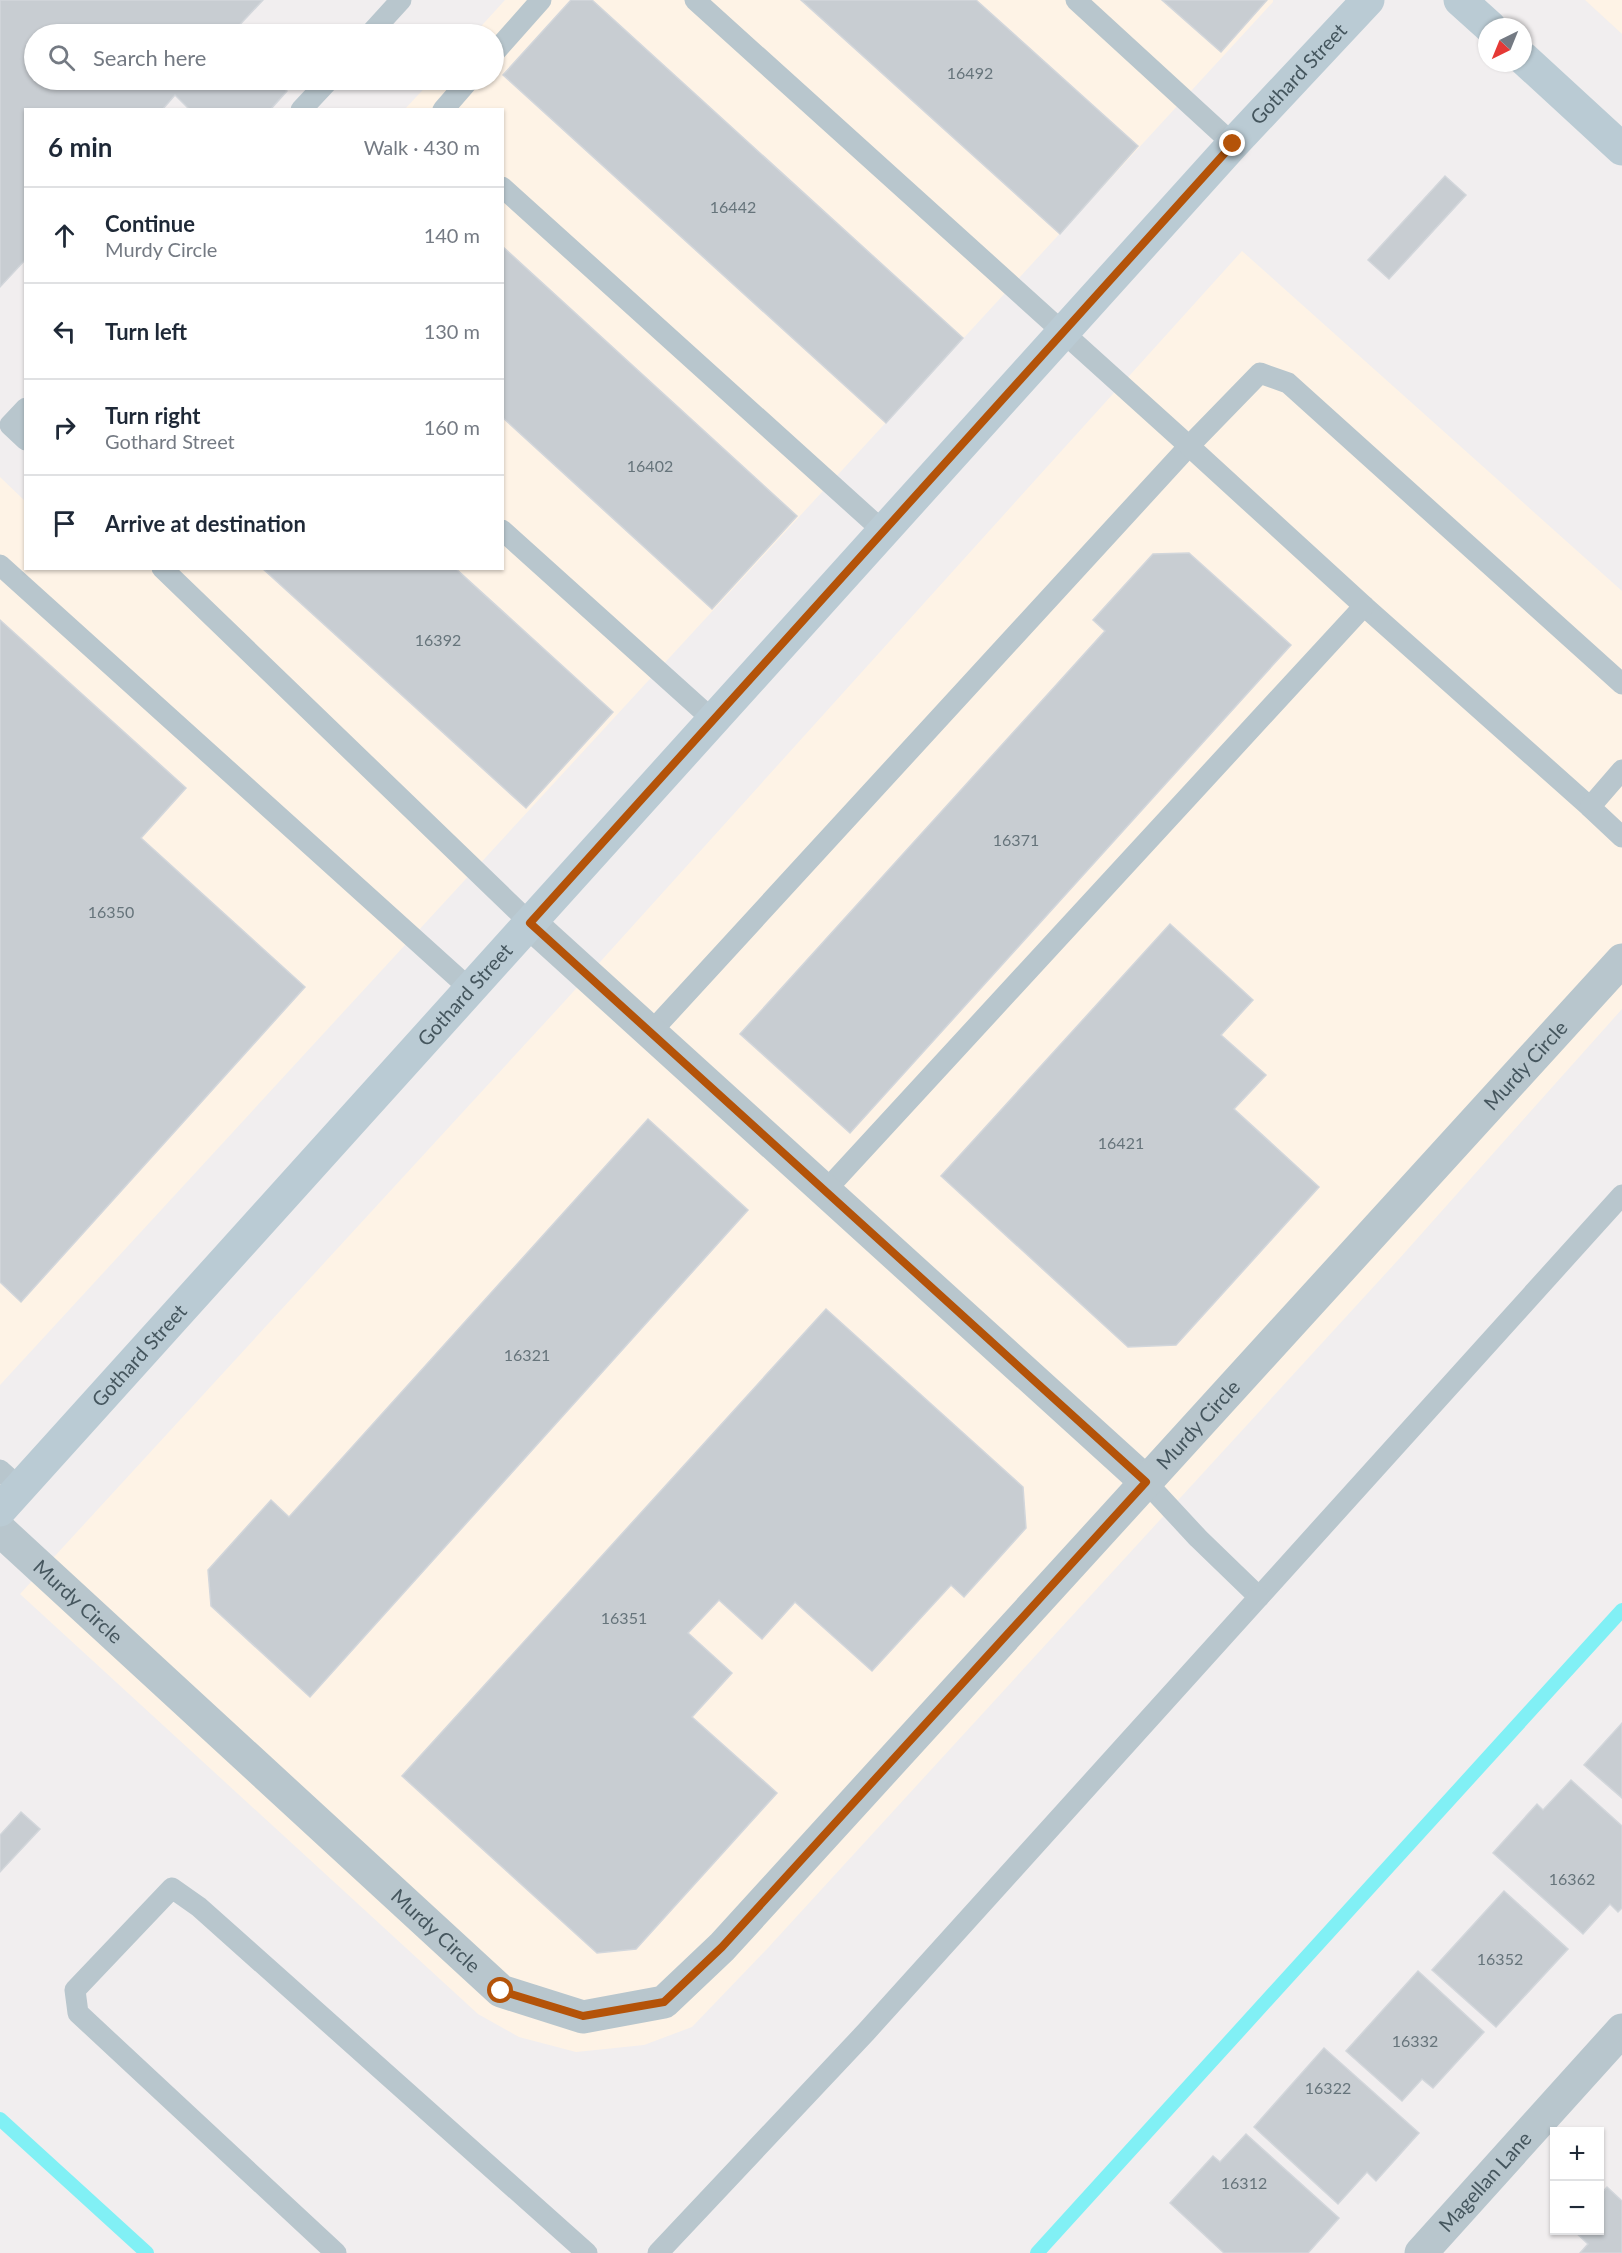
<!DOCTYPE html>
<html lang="en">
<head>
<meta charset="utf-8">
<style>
	:root { --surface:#fff; --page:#f6f6f7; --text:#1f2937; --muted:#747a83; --line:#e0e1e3 }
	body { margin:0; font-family:Lato,sans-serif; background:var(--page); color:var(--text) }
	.controls { position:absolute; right:18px; bottom:18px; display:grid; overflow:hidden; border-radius:0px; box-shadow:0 2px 4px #0004 }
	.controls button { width:54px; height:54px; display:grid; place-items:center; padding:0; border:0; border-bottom:2px solid var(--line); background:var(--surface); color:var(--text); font:30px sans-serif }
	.compass { position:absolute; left:1478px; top:18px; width:54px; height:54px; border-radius:50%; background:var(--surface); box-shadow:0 2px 4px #0004; rotate:223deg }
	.stop { position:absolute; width:18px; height:18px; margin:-14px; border:4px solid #b45309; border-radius:50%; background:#fff }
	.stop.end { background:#b45309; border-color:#fff; box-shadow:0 2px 6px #0008 }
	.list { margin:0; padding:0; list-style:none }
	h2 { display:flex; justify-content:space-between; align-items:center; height:78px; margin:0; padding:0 24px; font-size:26px }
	h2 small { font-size:20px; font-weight:400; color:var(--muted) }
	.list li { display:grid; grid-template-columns:39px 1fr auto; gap:18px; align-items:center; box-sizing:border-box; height:96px; padding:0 24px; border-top:2px solid var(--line) }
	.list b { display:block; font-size:22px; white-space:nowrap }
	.list p { margin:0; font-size:20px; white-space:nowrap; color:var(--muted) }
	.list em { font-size:20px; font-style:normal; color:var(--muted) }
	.icon { flex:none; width:33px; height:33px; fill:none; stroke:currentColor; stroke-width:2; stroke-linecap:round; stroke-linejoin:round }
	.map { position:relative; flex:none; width:1622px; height:2253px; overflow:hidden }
	.search { position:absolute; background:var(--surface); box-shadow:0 2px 4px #0004; left:24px; top:24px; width:480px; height:66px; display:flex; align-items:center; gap:15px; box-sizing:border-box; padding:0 21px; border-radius:33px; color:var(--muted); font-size:22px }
	.panel { position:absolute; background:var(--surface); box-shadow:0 2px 4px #0004; left:24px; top:108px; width:480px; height:462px; border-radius:0px }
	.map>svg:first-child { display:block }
	.commercial { fill:#fef3e6 }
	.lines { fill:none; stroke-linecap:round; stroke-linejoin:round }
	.stream { stroke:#81f0f5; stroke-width:14 }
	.building { fill:#c8cdd2; stroke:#d2d6db; stroke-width:1.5 }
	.lane { stroke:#b8c6cd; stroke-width:21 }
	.street { stroke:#b8c6cd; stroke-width:33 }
	.secondary { stroke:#bacbd4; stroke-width:33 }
	.route { stroke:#b45309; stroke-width:8 }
	.labels { text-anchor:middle; stroke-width:5; stroke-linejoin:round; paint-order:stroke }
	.number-label { font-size:16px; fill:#66747b }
	.street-label { font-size:20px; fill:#45565e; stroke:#fff }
</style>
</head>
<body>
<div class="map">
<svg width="1622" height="2253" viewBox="0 0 1622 2253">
	<rect width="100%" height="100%" fill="#f1eeef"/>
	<g class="commercial">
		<path d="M 505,0 L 1273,0 L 1273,2 L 0,1385 L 0,477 L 25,501 L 26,568 L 502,568 L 502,110 L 405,109 L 432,80 L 494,80 L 494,34 L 474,34 Z"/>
		<path d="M 1585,0 L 1622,0 L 1622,34 Z"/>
		<path d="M 1242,251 L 1622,591 L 1622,1009 L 1399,1259 L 766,1950 L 692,2027 L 644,2045 L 576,2052 L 519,2037 L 478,2014 L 20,1594 L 563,1003 Z"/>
	</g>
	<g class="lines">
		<g class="stream">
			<path d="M 0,2119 L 147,2253"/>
			<path d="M 1037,2253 L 1622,1610"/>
		</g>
	</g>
	<g class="building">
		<path d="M 0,0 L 263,0 L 231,34 L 34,34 L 34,80 L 275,80 L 287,91 L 270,110 L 190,110 L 175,95 L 162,110 L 26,110 L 26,259 L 0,287 Z"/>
		<path d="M 571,0 L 592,0 L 963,338 L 886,423 L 503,75 Z"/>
		<path d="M 801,0 L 976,0 L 1138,146 L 1060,234 Z"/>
		<path d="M 1162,0 L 1267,0 L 1221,52 Z"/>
		<path d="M 1445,176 L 1466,195 L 1389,279 L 1368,260 Z"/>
		<path d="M 502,246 L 797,516 L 712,609 L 502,417 Z"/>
		<path d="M 1189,553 L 1291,645 L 850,1133 L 740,1034 L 1105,631 L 1093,620 L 1153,554 Z"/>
		<path d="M 262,568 L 455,568 L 613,712 L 526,808 Z"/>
		<path d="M 0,620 L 186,788 L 141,838 L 305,987 L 21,1302 L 0,1282 Z"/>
		<path d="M 1170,924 L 1253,1000 L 1221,1035 L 1266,1075 L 1234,1109 L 1319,1187 L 1176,1345 L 1128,1347 L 941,1176 Z"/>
		<path d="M 648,1119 L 748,1210 L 310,1697 L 211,1606 L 208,1570 L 271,1500 L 289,1517 Z"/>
		<path d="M 826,1309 L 1023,1487 L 1026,1528 L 964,1597 L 951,1585 L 872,1671 L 795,1602 L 762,1639 L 719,1600 L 688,1633 L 732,1673 L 692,1717 L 777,1793 L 636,1949 L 597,1953 L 402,1776 Z"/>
		<path d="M 1622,1723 L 1622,1798 L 1584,1765 Z"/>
		<path d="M 1571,1780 L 1622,1826 L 1622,1908 L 1618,1912 L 1610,1904 L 1583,1934 L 1493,1853 L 1537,1804 L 1543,1810 Z"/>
		<path d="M 21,1812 L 40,1829 L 0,1872 L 0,1835 Z"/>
		<path d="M 1504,1891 L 1568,1949 L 1496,2027 L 1432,1970 Z"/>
		<path d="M 1418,1971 L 1484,2032 L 1433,2088 L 1422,2079 L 1402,2101 L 1346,2051 Z"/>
		<path d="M 1324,2048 L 1419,2133 L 1376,2181 L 1367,2172 L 1338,2204 L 1254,2127 Z"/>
		<path d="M 1246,2134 L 1339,2218 L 1308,2253 L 1224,2253 L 1170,2203 L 1213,2156 L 1220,2162 Z"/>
		<path d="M 1607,2187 L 1622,2201 L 1622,2253 L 1580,2253 L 1588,2244 L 1573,2230 L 1600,2230 L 1600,2195 Z"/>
	</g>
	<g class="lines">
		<g class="lane">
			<path d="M 1076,0 L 1233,144"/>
			<path d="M 370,34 L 401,0"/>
			<path d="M 494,53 L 541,0"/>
			<path d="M 301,110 L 329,80"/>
			<path d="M 443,110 L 469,80"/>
			<path d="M 502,187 L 883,531"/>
			<path d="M 26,408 L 10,425 L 26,440"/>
			<path d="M 502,530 L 713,720"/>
			<path d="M 0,565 L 470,989"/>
			<path d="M 162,568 L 530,923"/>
			<path d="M 1364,606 L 1590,807"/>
			<path d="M 1622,770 L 1590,807 L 1622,837"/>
			<path d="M 651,1032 L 1189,446 L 695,0"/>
			<path d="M 826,1190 L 1364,606 L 1189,446 L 1260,373 L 1288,383 L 1622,684"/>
			<path d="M 0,1470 L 20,1488"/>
			<path d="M 1146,1482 L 1198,1538 L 1259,1597 L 1622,1195"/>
			<path d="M 336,2253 L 78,2013 L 75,1990 L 172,1888 L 199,1907 L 587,2253"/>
			<path d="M 658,2253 L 866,2032 L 1259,1597"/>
		</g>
		<g class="street">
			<path d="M 530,923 L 1146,1482"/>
			<path id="s1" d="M 0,1530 L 501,1991 L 583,2017 L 664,2002 L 722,1947 L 1622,960"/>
			<path id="s2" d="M 1421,2253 L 1622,2030"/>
		</g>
		<g class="secondary">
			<path d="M 1460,0 L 1490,27"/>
			<path d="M 1523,58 L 1622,149"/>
			<path id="s3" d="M 0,1510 L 1233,144 L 1368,0"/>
		</g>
	</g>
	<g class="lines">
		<path class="route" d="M 501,1991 L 583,2016 L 664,2002 L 722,1947 L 1146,1482 L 530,923 L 1233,144"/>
	</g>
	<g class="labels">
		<g class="number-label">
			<text x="970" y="79">16492</text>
			<text x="733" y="213">16442</text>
			<text x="650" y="472">16402</text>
			<text x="438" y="646">16392</text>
			<text x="1016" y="846">16371</text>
			<text x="111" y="918">16350</text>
			<text x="1121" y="1149">16421</text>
			<text x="527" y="1361">16321</text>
			<text x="624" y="1624">16351</text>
			<text x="1572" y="1885">16362</text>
			<text x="1500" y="1965">16352</text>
			<text x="1415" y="2047">16332</text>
			<text x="1328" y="2094">16322</text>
			<text x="1244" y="2189">16312</text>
		</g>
		<g class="street-label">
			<text dy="7" stroke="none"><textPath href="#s3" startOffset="1936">Gothard Street</textPath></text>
			<text dy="7" stroke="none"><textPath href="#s3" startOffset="694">Gothard Street</textPath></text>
			<text dy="7" stroke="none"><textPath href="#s1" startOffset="2122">Murdy Circle</textPath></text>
			<text dy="7" stroke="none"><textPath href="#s3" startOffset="208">Gothard Street</textPath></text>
			<text dy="7" stroke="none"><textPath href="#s1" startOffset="1636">Murdy Circle</textPath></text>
			<text dy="7" stroke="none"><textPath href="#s1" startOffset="106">Murdy Circle</textPath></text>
			<text dy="7" stroke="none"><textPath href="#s1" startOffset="592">Murdy Circle</textPath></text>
			<text dy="7" stroke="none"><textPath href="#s2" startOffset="96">Magellan Lane</textPath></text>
		</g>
	</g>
</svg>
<div class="controls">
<button>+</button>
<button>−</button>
</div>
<svg class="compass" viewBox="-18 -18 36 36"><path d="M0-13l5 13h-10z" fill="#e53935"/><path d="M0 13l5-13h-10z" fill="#747a83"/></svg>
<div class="stop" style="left:501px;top:1991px"></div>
<div class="stop end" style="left:1233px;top:144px"></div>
<div class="search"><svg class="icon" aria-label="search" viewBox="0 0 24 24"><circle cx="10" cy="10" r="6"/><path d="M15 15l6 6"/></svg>Search here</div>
<section class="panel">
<h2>6 min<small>Walk · 430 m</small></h2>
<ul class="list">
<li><svg class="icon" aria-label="ahead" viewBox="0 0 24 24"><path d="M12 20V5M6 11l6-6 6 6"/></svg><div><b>Continue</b><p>Murdy Circle</p></div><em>140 m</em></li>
<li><svg class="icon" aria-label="left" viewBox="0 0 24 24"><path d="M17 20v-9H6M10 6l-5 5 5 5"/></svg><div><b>Turn left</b></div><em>130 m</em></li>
<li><svg class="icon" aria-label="right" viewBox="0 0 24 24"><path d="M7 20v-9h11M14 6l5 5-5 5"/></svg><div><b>Turn right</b><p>Gothard Street</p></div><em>160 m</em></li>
<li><svg class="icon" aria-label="arrive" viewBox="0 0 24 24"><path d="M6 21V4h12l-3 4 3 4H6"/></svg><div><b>Arrive at destination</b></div></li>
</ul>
</section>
</div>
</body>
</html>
